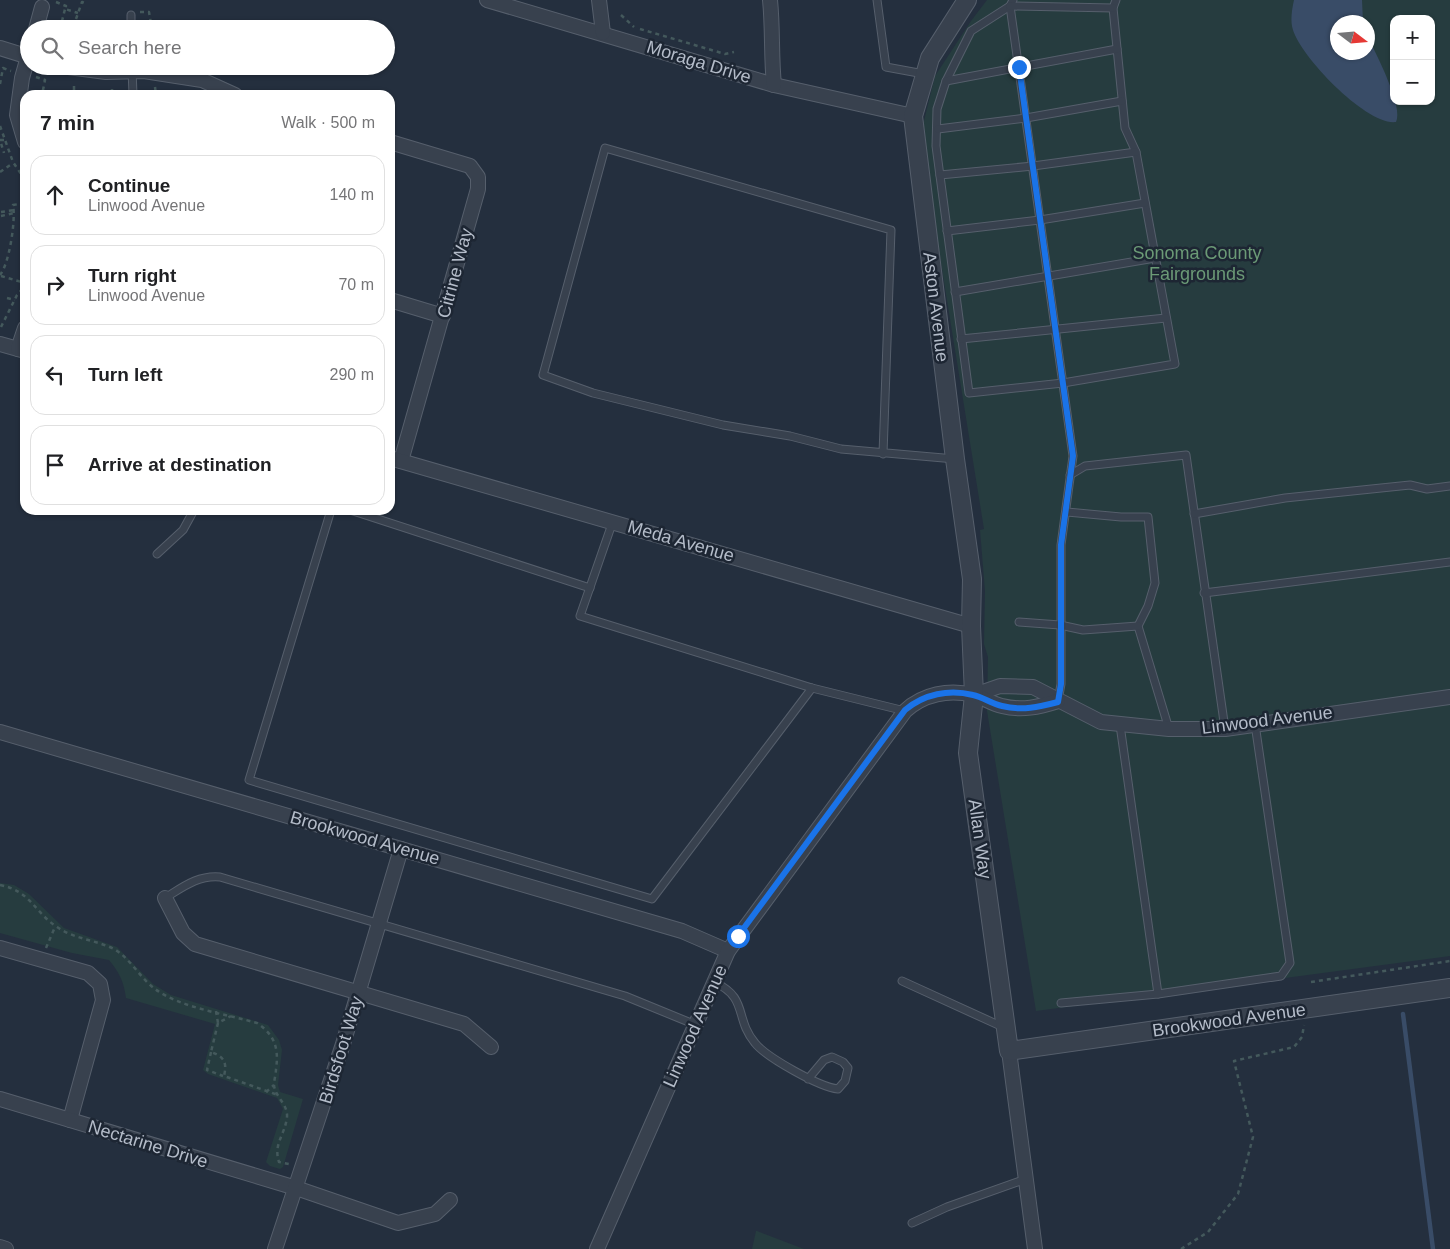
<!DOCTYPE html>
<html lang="en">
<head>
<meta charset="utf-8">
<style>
	:root { --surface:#fff; --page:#f6f6f6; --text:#202124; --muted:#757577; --line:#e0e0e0 }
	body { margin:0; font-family:Helvetica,sans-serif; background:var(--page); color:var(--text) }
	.controls { position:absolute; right:15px; top:15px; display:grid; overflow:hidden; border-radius:10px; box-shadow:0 1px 4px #0004 }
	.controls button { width:45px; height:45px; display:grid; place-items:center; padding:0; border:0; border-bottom:1px solid var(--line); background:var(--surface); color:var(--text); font:25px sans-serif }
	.compass { position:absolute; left:1330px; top:15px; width:45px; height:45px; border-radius:50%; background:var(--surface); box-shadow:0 1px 4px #0004; rotate:106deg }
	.stop { position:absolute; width:15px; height:15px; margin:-11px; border:4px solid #1a73e8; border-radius:50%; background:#fff }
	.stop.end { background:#1a73e8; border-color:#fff; box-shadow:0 1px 5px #0008 }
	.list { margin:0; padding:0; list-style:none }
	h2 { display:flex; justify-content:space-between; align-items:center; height:65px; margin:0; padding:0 20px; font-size:21px }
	h2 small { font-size:16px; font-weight:400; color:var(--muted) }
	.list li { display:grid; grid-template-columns:32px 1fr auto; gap:15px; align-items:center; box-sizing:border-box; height:80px; margin:0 10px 10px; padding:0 10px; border:1px solid var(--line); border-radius:15px }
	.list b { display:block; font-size:19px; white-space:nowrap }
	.list p { margin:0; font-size:16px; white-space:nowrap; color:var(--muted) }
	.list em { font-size:16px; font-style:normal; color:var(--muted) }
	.icon { flex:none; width:28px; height:28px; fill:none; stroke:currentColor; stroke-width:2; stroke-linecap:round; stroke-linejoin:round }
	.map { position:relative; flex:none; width:1450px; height:1249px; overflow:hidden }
	.search { position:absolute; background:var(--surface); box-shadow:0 1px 4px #0004; left:20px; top:20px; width:375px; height:55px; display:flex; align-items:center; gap:12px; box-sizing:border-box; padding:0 18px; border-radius:28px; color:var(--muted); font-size:19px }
	.panel { position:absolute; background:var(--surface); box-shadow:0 1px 4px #0004; left:20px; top:90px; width:375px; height:425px; border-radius:15px }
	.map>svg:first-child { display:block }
	.green { fill:#263c3f; fill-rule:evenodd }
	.water { fill:#394c67 }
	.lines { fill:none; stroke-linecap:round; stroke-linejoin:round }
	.stream { stroke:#394c67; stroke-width:4.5 }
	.service-casing { stroke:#565f6c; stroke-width:9 }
	.minor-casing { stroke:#565f6c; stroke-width:16 }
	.tertiary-casing { stroke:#565f6c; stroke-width:20 }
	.path { stroke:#44595c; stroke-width:2.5; stroke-dasharray:4 4; stroke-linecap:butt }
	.service { stroke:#38414e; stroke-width:7 }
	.minor { stroke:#38414e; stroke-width:14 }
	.tertiary { stroke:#38414e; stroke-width:18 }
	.route { stroke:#1a73e8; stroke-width:6 }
	.labels { text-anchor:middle; stroke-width:5; stroke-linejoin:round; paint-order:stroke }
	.street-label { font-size:18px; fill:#b4bcc9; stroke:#1d2633 }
	.park-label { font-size:18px; fill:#6b9a76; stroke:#1d2633 }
</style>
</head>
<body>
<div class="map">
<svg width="1450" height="1249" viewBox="0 0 1450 1249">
	<rect width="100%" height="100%" fill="#242f3e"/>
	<g class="green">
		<path d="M 987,0 L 1450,0 L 1450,956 L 1036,1011 L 987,711 L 988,657 L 984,644 L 985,591 L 980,530 L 984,529 L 940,257 L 922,129 L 935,76 L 971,21 ZM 1394,19 L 1431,19 L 1431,101 L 1394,101 ZM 1338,22 L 1368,22 L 1368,52 L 1338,52 Z"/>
		<path d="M 0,883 L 14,885 L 29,894 L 64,928 L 117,947 L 153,984 L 171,995 L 268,1025 L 279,1040 L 282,1050 L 278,1085 L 280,1092 L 303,1099 L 283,1167 L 280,1169 L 270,1166 L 266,1162 L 283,1109 L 277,1098 L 208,1074 L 203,1070 L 215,1024 L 126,998 C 124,982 119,972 109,960 L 72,953 L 0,933 Z"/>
		<path d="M 756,1231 L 757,1231 L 804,1249 L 752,1249 Z"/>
	</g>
	<path class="water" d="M 1294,0 L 1362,0 L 1363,22 L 1338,22 L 1338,52 L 1368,52 L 1368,38 C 1376,53 1404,108 1396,122 C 1367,126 1301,57 1293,30 C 1290,21 1292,9 1294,0 Z"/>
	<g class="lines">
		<path class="stream" d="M 1403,1014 L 1433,1249"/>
		<g class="service-casing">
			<g id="service">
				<path d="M 877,0 L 886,67 L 924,74"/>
				<path d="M 1013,0 L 1010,6 L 971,31 L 946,81 L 937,109 L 936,146 L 969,393 L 1063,383 L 1175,364 L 1136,152 L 1125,128 L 1113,8 L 1116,0"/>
				<path d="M 1010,6 L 1073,456 L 1061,545 L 1061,684 L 1058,701"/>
				<path d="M 1010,6 L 1113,8"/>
				<path d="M 131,15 L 131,29"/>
				<path d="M 132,69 L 133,95"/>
				<path d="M 946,81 L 1117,49"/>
				<path d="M 938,129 L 1026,118 L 1122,101"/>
				<path d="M 940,175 L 1033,166 L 1136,152"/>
				<path d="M 947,231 L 1040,220 L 1145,203"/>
				<path d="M 955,292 L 1155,258"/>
				<path d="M 961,339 L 1166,318"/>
				<path d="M 883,454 L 891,230 L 605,148 L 543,375 L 593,393 L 723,425 L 790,436 L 841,449 L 955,459"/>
				<path d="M 1070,475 L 1085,466 L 1186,455 L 1225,729"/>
				<path d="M 331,510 L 249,780 L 652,899 L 812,688"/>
				<path d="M 350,510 L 590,588"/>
				<path d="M 1067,512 L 1121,517 L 1148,517 L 1155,583 L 1148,606 L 1138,626 L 1169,729"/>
				<path d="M 1194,514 L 1285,498 L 1410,485 L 1427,489 L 1450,486"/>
				<path d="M 613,521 L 580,616 L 812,688 L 905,711"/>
				<path d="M 157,554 L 183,530 L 194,510"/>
				<path d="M 1204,593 L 1450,562"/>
				<path d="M 1019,622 L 1060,625 L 1083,630 L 1138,626"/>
				<path d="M 1120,725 L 1158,994"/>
				<path d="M 165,898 C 183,887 198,875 220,877 L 625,996 L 696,1025"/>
				<path d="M 902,981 L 1005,1028"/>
				<path d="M 714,982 C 749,998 734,1018 755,1043 C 766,1057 819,1087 838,1089 L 845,1081 L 848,1068 L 843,1062 L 832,1057 L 824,1060 L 808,1079"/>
				<path d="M 1061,1003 L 1158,994 L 1281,976 L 1290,963 L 1255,724"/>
				<path d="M 912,1223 L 947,1207 L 1026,1179"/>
			</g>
		</g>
		<g class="minor-casing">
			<g id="minor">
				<path d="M 487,0 L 774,85 L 913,116"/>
				<path d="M 599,0 L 603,33"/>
				<path d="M 770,0 C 773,29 771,56 774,85"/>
				<path d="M 36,29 L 42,7"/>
				<path d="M 0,48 L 29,57"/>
				<path d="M 61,66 L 106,72 L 144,71 L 202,80 L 235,95"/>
				<path d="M 25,142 L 17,115 L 22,78 L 29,53"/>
				<path d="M 390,142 L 470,166 L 478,177 L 478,189 L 401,461"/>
				<path d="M 390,300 L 443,316"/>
				<path d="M 0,344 L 25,351"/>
				<path d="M 18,349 L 25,328"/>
				<path d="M 390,458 L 971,626"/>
				<path d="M 974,695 L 1000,686 L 1033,687 L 1101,722 L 1169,729 L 1225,729 L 1450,697"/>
				<path d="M 0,732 L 682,931 L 728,951"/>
				<path d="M 165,898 L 183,933 L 195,944 L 464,1024 L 491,1047"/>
				<path d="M 0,948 L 88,973 L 100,984 L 103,1000 L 70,1120"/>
				<path d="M 1009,1051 L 1035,1249"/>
				<path d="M 0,1099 L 296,1188 L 398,1223 L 435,1214 L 450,1200"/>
				<path d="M 0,1247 L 6,1249"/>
				<path d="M 275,1249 L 343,1044 L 401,849"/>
				<path d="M 597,1249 L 728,951 L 905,711 C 923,694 949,689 973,695 C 983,697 992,704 1002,706 C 1022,711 1039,707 1058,701"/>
			</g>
		</g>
		<g class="tertiary-casing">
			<path id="tertiary" d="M 967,0 L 930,58 L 913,116 L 955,459 L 972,579 L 971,626 L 974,695 L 968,753 L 1009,1051 L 1450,988"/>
		</g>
		<g class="path">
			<path d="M 56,2 L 66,6 L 65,9 L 78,13"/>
			<path d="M 140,12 L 149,12 L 152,29"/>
			<path d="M 621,15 L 634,27"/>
			<path d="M 76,19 L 82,2 L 85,3"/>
			<path d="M 60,29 L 65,9"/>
			<path d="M 640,29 L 725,54 L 734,52"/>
			<path d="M 36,77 L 45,80 L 42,95"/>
			<path d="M 0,84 L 3,68 L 11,71"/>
			<path d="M 74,86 L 74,95"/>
			<path d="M 155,87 L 156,95"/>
			<path d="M 112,89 L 112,95"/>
			<path d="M 0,126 L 13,162 L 25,180"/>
			<path d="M 4,140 L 0,140 L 4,153"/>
			<path d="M 0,172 L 13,163"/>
			<path d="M 1,212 L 14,210"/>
			<path d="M 1,216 L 14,213"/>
			<path d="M 0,275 C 9,264 16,221 13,205 L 25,203"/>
			<path d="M 1,276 L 25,283"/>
			<path d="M 7,298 L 15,300"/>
			<path d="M 1,327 L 17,295 L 25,286"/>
			<path d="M 0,885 C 31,891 34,912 57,927 C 74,939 96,940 114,949 C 130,958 140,978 155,989 C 181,1008 226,1014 257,1023 C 275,1035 279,1049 276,1069 C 276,1074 274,1080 274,1085 C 275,1097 288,1104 287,1117 C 285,1135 273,1144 279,1162 L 289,1164"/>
			<path d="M 46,948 L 55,927"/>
			<path d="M 1311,982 L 1450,961"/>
			<path d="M 216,1011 L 218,1023 L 231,1016"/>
			<path d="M 218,1023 L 211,1052 C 225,1057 227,1063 224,1076 L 278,1095"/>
			<path d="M 211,1052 L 207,1070 L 223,1076"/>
			<path d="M 266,1092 L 274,1085"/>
			<path d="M 1181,1249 L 1208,1232 L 1238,1194 L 1253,1137 L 1234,1061 L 1294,1047 L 1302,1037 L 1304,1025"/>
		</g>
		<use href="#service" class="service"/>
		<use href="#minor" class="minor"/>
		<use href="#tertiary" class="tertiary"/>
	</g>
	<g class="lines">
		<path class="route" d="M 738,936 L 905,710 C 924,694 949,689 973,695 C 983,697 992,704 1002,706 C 1022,711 1039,707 1058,702 L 1061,684 L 1061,545 L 1073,456 L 1019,67"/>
	</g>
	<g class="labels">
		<g class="street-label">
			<text transform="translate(699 62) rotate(17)" y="6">Moraga Drive</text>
			<text transform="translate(455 273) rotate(-75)" y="6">Citrine Way</text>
			<text transform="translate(936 307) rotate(83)" y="6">Aston Avenue</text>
			<text transform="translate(681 541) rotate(16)" y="6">Meda Avenue</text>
			<text transform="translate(1267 720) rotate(-7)" y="6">Linwood Avenue</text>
			<text transform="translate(365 838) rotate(16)" y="6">Brookwood Avenue</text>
			<text transform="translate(980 839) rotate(82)" y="6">Allan Way</text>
			<text transform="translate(1229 1020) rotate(-8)" y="6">Brookwood Avenue</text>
			<text transform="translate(695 1026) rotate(-66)" y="6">Linwood Avenue</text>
			<text transform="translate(341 1050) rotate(-73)" y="6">Birdsfoot Way</text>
			<text transform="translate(148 1144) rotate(17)" y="6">Nectarine Drive</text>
		</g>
		<g class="park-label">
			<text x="1197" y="259">Sonoma County<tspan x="1197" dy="21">Fairgrounds</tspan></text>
		</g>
	</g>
</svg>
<div class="controls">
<button>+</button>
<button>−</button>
</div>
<svg class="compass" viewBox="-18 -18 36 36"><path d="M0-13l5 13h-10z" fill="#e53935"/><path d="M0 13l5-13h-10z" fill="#757577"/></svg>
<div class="stop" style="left:738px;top:936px"></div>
<div class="stop end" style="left:1019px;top:67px"></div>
<div class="search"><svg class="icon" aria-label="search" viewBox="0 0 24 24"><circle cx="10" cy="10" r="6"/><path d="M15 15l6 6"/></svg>Search here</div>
<section class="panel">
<h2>7 min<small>Walk · 500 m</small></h2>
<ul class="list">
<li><svg class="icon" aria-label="ahead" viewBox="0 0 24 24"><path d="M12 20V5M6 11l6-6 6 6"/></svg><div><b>Continue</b><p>Linwood Avenue</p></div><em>140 m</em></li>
<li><svg class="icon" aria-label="right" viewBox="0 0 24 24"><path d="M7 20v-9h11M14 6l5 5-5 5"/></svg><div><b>Turn right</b><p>Linwood Avenue</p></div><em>70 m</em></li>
<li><svg class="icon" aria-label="left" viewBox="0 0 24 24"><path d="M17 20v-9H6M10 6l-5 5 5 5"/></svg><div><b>Turn left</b></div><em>290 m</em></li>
<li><svg class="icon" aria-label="arrive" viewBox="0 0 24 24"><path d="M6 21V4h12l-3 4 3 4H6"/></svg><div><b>Arrive at destination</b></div></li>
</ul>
</section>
</div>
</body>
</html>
